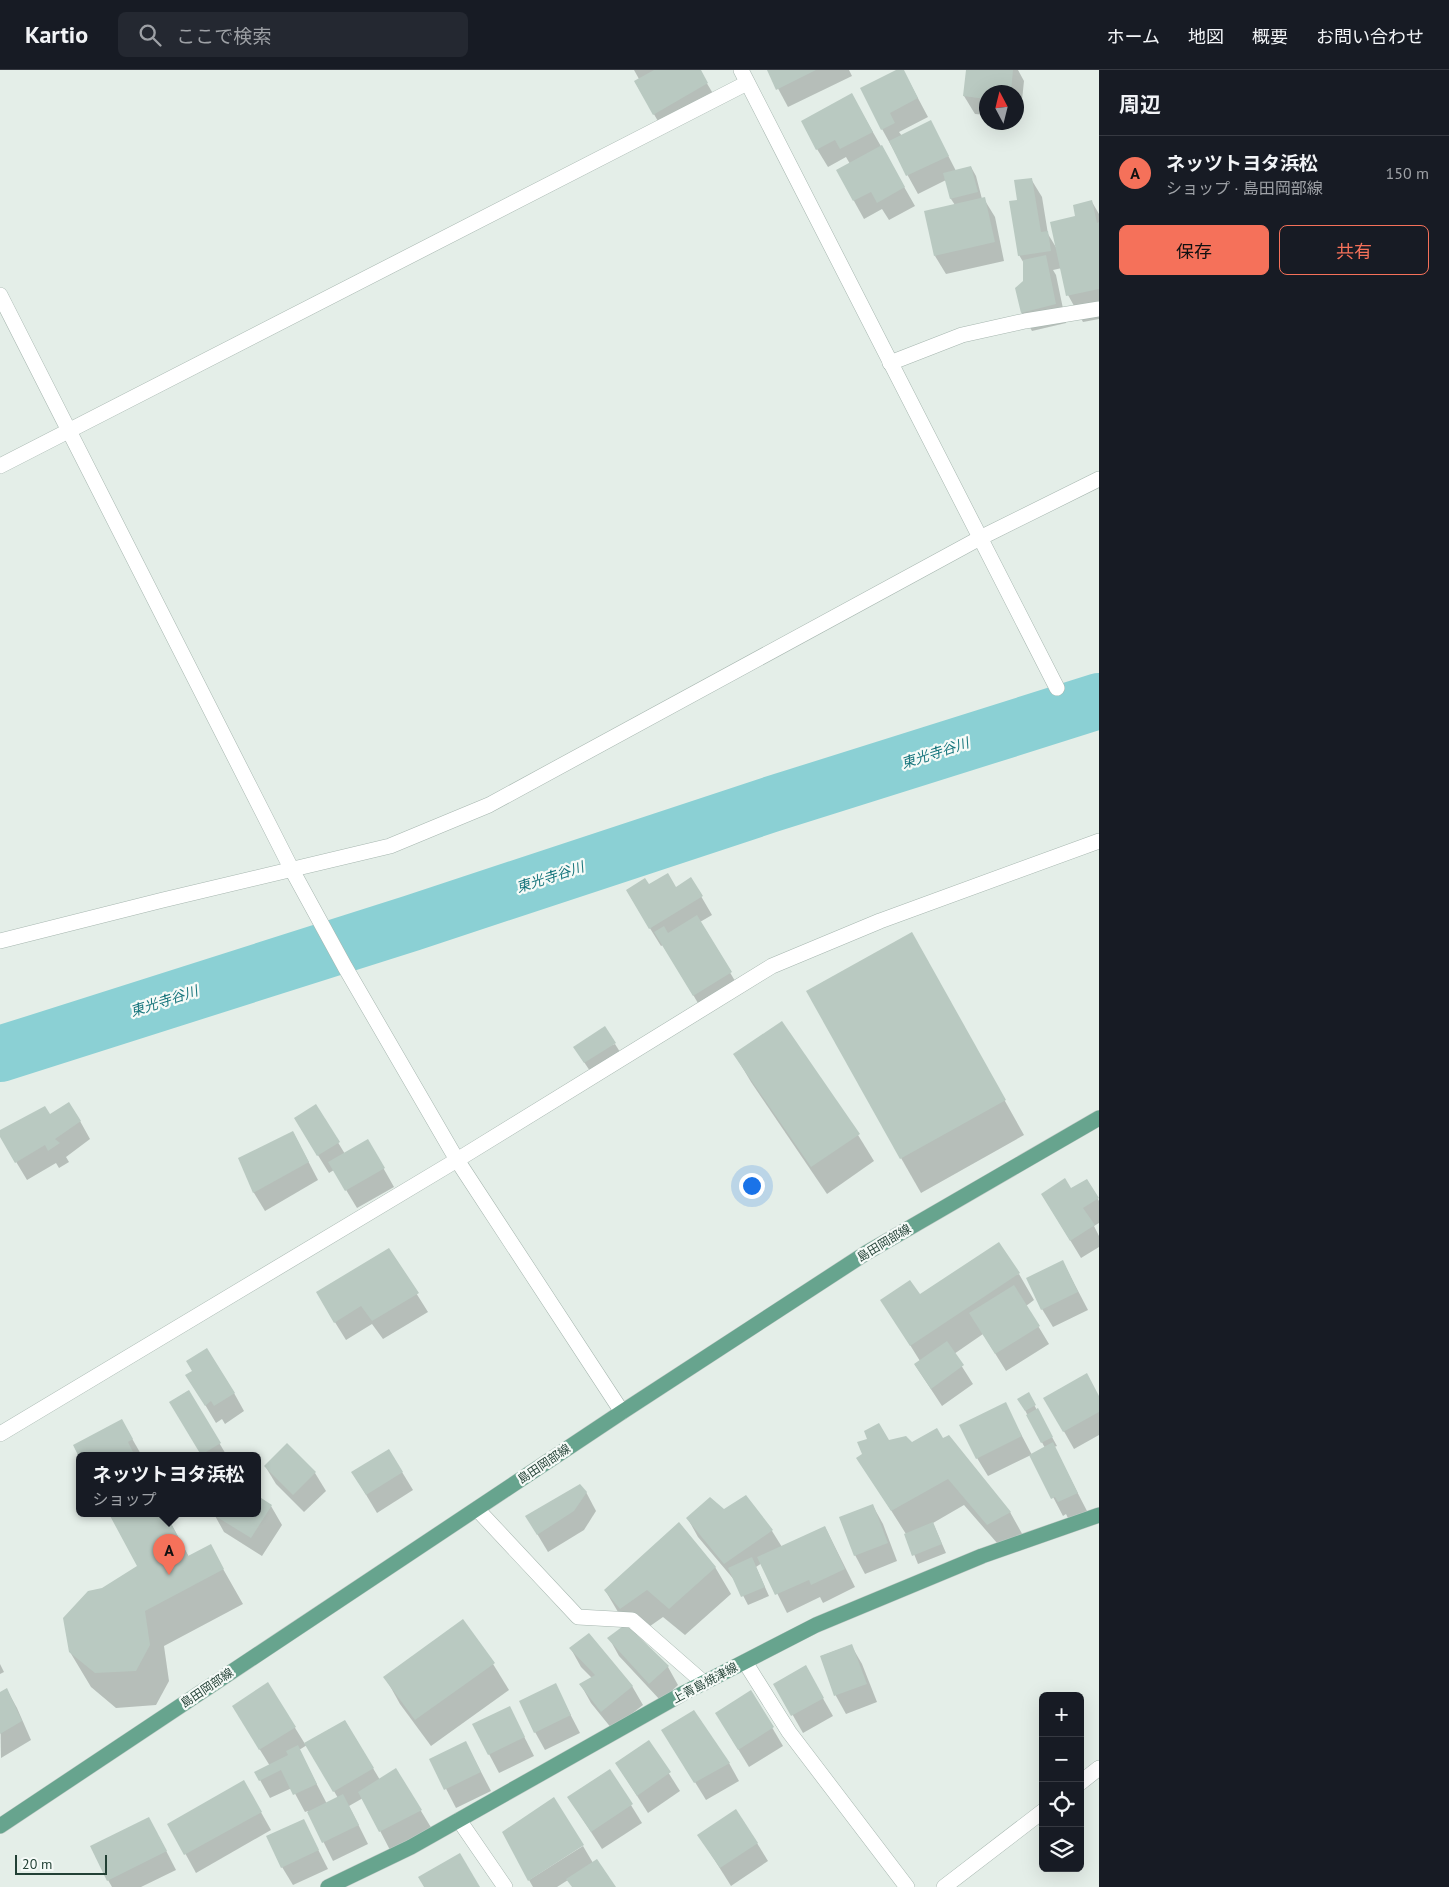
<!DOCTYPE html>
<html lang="ja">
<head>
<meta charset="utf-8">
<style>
	:root { --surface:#171b24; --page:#242831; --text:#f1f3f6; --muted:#9ea1a6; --line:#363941; --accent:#f5715a }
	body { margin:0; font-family:"PT Sans","Noto Sans JP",sans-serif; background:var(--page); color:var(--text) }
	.controls { position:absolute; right:15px; bottom:15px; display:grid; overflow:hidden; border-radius:8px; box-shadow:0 5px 20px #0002 }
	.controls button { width:45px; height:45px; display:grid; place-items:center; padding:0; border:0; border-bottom:1px solid var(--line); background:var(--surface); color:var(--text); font:25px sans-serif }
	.compass { position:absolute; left:979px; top:15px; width:45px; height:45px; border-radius:50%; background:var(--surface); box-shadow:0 5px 20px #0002; rotate:353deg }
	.scale { position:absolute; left:15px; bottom:12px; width:92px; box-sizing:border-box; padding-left:5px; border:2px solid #224035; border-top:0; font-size:14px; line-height:18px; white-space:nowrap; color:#224035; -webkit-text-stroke:4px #f5faf7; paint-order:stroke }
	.you { position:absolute; left:751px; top:1115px; width:18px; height:18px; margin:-12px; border:4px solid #fff; border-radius:50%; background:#1a73e8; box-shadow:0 0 0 8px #1a73e833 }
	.badge { display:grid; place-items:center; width:32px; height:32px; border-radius:50%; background:var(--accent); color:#111; font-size:16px; font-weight:700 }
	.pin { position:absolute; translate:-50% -41px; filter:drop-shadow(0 1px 2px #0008) }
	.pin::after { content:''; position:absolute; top:26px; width:18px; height:15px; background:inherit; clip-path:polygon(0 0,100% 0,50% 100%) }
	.popup { position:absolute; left:76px; top:1382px; width:185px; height:65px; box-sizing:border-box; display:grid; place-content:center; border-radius:8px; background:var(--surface); filter:drop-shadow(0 1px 4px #0005); font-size:16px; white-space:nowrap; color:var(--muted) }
	.popup b { font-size:19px; color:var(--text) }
	.popup::after { content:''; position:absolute; left:50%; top:100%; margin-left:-10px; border:10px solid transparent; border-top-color:var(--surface) }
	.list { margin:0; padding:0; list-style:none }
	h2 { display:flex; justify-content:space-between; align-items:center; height:65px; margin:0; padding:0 20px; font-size:21px }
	h2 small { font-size:16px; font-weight:400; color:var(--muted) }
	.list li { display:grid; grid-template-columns:32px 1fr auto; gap:15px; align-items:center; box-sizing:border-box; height:75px; padding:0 20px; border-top:1px solid var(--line) }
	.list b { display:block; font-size:19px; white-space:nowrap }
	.list p { margin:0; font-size:16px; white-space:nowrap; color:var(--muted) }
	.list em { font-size:16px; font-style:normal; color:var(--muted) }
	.actions { display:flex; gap:10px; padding:15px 20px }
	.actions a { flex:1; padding:11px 0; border:1px solid var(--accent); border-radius:8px; text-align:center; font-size:18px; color:var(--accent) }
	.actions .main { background:var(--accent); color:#111 }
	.icon { flex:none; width:28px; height:28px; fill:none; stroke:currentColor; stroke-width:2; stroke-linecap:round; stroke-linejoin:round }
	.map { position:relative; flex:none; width:1099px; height:1817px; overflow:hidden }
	header { display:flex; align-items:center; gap:30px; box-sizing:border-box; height:70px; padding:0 25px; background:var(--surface); border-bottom:1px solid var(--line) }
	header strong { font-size:24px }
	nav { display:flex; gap:28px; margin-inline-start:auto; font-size:18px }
	.search { width:350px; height:45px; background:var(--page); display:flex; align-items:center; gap:12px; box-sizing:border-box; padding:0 18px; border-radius:8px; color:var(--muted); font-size:19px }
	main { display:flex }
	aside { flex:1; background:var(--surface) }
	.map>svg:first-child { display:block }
	.shadow { fill:#0003; fill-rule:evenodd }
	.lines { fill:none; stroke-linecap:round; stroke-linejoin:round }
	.river { stroke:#8bd0d4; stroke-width:56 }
	.building { fill:#b9c9c1 }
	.minor-casing { stroke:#a6b6af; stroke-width:16 }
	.major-casing { stroke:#c1cac6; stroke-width:16 }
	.minor { stroke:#fff; stroke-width:15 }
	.major { stroke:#67a48e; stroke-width:15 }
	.labels { text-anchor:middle; stroke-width:4.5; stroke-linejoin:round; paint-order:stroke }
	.street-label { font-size:12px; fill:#224035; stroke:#f5faf7 }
	.water-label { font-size:14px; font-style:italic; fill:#1a777e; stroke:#f5faf7 }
</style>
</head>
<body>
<header>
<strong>Kartio</strong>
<div class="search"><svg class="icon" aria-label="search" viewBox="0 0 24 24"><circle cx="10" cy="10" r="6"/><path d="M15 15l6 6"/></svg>ここで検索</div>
<nav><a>ホーム</a><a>地図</a><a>概要</a><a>お問い合わせ</a></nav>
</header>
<main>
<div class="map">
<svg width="1099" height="1817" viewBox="0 0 1099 1817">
	<rect width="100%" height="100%" fill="#e4eee8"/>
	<g class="shadow">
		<path d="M 634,0 L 699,0 L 718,32 L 665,63 L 635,12 L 639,9 Z"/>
		<path d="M 768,0 L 849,0 L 852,6 L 788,37 Z"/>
		<path d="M 899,0 L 903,0 L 928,47 L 899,62 L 902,66 L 931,52 L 956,101 L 971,97 L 976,106 L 982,129 L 984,129 L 995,147 L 1004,191 L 946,204 L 935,186 L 955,135 L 951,129 L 946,110 L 918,124 L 882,59 Z"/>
		<path d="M 967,0 L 1018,0 L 1024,11 L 1020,49 L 1016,48 L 1016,22 L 986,22 L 986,45 L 975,44 L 964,26 Z"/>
		<path d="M 862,43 L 915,136 L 889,150 L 882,139 L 864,149 L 854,131 L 850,94 L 846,87 L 828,97 L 817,79 Z"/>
		<path d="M 1031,109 L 1042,127 L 1048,164 L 1057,179 L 1077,147 L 1092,132 L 1099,144 L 1099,249 L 1083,252 L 1068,225 L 1062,198 L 1053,200 L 1056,205 L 1066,253 L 1032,261 L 1022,243 L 1016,219 L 1024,211 L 1025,195 L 1019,185 L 1018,131 Z"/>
		<path d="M 691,809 L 712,845 L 700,852 L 741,921 L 704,943 L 663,875 L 661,876 L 638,839 L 648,816 L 676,818 Z"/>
		<path d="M 931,899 L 1024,1065 L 921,1123 L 901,1088 Z"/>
		<path d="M 615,974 L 620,982 L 590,1001 L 580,986 Z"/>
		<path d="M 735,985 L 858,1065 L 874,1091 L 827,1124 L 751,1012 Z"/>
		<path d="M 316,1036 L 345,1084 L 368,1071 L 394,1117 L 357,1138 L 334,1100 L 329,1103 L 306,1066 Z"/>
		<path d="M 50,1046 L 80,1051 L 90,1069 L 66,1087 L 69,1092 L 59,1098 L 56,1093 L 27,1110 L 0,1065 L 0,1061 Z"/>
		<path d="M 293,1062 L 318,1110 L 265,1141 L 254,1123 L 240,1088 Z"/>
		<path d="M 1087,1110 L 1099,1131 L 1099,1153 L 1094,1156 L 1099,1166 L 1099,1177 L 1081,1188 L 1053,1142 L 1071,1120 Z"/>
		<path d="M 389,1180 L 428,1242 L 383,1269 L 372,1254 L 346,1270 L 328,1241 Z"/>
		<path d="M 1063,1192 L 1088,1240 L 1053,1257 L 1042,1239 Z"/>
		<path d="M 1019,1204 L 1034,1230 L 1026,1236 L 1049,1274 L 1006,1301 L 983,1264 L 954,1284 L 973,1314 L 942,1336 L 915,1295 L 920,1291 L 882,1230 L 920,1226 Z"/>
		<path d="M 188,1321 L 227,1386 L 203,1386 L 171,1332 Z"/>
		<path d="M 198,1323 L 234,1323 L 244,1341 L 225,1354 L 222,1349 L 216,1353 Z"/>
		<path d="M 1028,1324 L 1057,1376 L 1054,1377 L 1087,1441 L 1069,1450 L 1066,1444 L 1063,1446 L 1031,1385 L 988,1406 L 977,1388 L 1005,1334 L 1032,1385 L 1045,1378 L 1019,1329 Z"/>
		<path d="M 1099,1327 L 1099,1365 L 1074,1379 L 1045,1328 Z"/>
		<path d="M 122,1351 L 142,1386 L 80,1386 L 75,1376 Z"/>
		<path d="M 888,1371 L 912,1374 L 1010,1442 L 1025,1469 L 1004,1481 L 964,1435 L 933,1453 L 946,1483 L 918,1494 L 906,1464 L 858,1388 Z"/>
		<path d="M 265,1396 L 315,1403 L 326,1421 L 304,1442 L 276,1414 Z"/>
		<path d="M 402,1402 L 413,1420 L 377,1443 L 353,1403 Z"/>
		<path d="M 586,1422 L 596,1441 L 584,1460 L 548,1482 L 527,1447 Z"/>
		<path d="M 746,1427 L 772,1461 L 782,1477 L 825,1457 L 855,1517 L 823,1533 L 820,1527 L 787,1543 L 762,1493 L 756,1497 L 769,1526 L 748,1535 L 736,1512 L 698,1467 L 688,1449 L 724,1441 Z"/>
		<path d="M 258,1428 L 271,1436 L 282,1455 L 262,1486 L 224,1462 L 214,1444 L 258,1444 Z"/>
		<path d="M 873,1436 L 883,1454 L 897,1491 L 865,1504 L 855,1485 Z"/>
		<path d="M 111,1444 L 166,1444 L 189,1487 L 210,1476 L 243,1534 L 164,1576 L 169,1611 L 156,1635 L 116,1638 L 91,1617 L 70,1582 L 102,1519 L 139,1497 Z"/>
		<path d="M 715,1497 L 731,1524 L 685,1565 L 663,1547 L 636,1566 L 668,1597 L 678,1615 L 661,1631 L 619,1586 L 609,1568 L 628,1555 L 621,1547 L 605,1520 Z"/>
		<path d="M 851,1575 L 862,1594 L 877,1632 L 846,1644 L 836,1626 L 821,1586 Z"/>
		<path d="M 571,1579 L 632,1616 L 643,1635 L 612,1659 L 591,1633 L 581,1615 L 592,1608 L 581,1597 Z"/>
		<path d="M 0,1594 L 4,1602 L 0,1604 Z"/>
		<path d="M 493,1594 L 509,1620 L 431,1676 L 400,1634 L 385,1607 Z"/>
		<path d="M 805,1597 L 833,1646 L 803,1663 L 775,1614 Z"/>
		<path d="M 268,1614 L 305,1674 L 345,1651 L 380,1710 L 396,1700 L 432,1759 L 390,1780 L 363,1728 L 349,1736 L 368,1774 L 333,1791 L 308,1741 L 305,1742 L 292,1718 L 270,1728 L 260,1710 L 270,1696 L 244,1654 ZM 307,1675 L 338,1728 L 327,1734 L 299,1680 Z"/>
		<path d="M 555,1615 L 580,1663 L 545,1680 L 535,1662 Z"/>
		<path d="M 7,1620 L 17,1638 L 31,1670 L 1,1688 L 0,1624 Z"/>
		<path d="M 751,1622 L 783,1676 L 749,1697 L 727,1661 Z"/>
		<path d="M 509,1637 L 534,1686 L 499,1703 L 489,1684 Z"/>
		<path d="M 649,1672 L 680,1721 L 648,1743 L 616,1693 Z"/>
		<path d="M 466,1673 L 491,1721 L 456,1738 L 431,1690 Z"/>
		<path d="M 674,1678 L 729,1693 L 739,1711 L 706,1730 Z"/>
		<path d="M 610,1701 L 642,1753 L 602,1779 L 580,1745 Z"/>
		<path d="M 244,1712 L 271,1760 L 196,1803 L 169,1754 Z"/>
		<path d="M 303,1750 L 328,1799 L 293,1815 L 282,1797 Z"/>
		<path d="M 699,1765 L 757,1773 L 768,1791 L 731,1816 Z"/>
		<path d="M 159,1767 L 176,1800 L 141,1817 L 112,1817 L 108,1810 Z"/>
		<path d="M 583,1776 L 593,1793 L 614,1817 L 573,1817 L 568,1810 L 557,1817 L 533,1817 L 529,1810 Z"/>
	</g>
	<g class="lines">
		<path class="river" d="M 0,984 L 412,853 L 769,735 L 1099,631"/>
	</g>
	<g class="building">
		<path d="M 654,0 L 701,0 L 708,13 L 653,45 L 634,11 Z"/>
		<path d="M 767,0 L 816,0 L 776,20 Z"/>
		<path d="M 896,0 L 904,0 L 918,28 L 890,43 L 895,53 L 881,60 L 860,18 Z"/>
		<path d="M 966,0 L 1013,0 L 1011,22 L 986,22 L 986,29 L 963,26 Z"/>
		<path d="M 852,23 L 873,62 L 840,79 L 835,70 L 816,80 L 801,51 Z"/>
		<path d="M 931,50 L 949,86 L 906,106 L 889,71 Z"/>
		<path d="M 882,75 L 905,117 L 877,133 L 871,122 L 853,131 L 836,100 Z"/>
		<path d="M 971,96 L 978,122 L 950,129 L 943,103 Z"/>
		<path d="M 1032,108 L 1041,162 L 1048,161 L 1051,181 L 1018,186 L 1009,131 L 1017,130 L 1014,110 Z"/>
		<path d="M 985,127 L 995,172 L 934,186 L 924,141 Z"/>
		<path d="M 1092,130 L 1097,153 L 1099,152 L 1099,219 L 1066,226 L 1050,152 L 1075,146 L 1073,135 Z"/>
		<path d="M 1046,185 L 1056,234 L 1021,243 L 1015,218 L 1023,211 L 1023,190 Z"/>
		<path d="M 668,803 L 676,817 L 691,807 L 703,826 L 649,859 L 626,820 L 645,808 L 649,814 Z"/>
		<path d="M 697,845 L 732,902 L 693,926 L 654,862 L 664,856 L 668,863 Z"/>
		<path d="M 912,862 L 1006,1030 L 900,1089 L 806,921 Z"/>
		<path d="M 782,951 L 860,1064 L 811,1097 L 733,984 Z"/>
		<path d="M 605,956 L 616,973 L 584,993 L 573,977 Z"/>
		<path d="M 69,1032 L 81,1051 L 55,1069 L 60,1073 L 48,1081 L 45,1075 L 15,1093 L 0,1067 L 0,1060 L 45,1036 L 50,1044 Z"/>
		<path d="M 316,1034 L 340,1072 L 317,1086 L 294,1048 Z"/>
		<path d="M 293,1061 L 309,1092 L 253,1123 L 238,1088 Z"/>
		<path d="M 368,1069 L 385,1098 L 345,1121 L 328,1092 Z"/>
		<path d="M 1065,1108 L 1071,1118 L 1087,1109 L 1099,1128 L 1083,1138 L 1095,1155 L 1070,1171 L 1041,1124 Z"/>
		<path d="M 999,1172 L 1020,1203 L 910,1276 L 880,1230 L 910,1210 L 920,1224 Z"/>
		<path d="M 389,1178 L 419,1223 L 372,1251 L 361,1236 L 334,1253 L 316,1222 Z"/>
		<path d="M 1063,1190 L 1078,1222 L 1041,1240 L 1026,1208 Z"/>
		<path d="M 1014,1215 L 1040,1256 L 995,1284 L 969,1243 Z"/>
		<path d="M 947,1271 L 964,1295 L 931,1319 L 914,1294 Z"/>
		<path d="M 207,1278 L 235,1323 L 214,1336 L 211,1331 L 205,1336 L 185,1305 L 192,1301 L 186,1291 Z"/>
		<path d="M 1087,1303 L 1099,1326 L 1099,1342 L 1063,1362 L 1043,1328 Z"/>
		<path d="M 189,1320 L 221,1373 L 201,1385 L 169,1332 Z"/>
		<path d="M 1029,1322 L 1036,1335 L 1025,1341 L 1017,1329 Z"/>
		<path d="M 1006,1332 L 1022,1366 L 976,1389 L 959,1355 Z"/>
		<path d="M 1038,1338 L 1053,1367 L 1041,1373 L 1026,1345 Z"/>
		<path d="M 122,1349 L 133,1369 L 128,1372 L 135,1386 L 80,1386 L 80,1389 L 73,1375 Z"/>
		<path d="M 879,1353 L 889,1370 L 906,1366 L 912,1372 L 937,1358 L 943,1368 L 949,1365 L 1011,1442 L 987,1455 L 948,1409 L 891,1441 L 856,1388 L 862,1384 L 857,1372 L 867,1369 L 864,1361 Z"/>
		<path d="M 1053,1372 L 1078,1423 L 1058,1432 L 1055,1427 L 1051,1429 L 1029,1385 Z"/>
		<path d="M 287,1373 L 316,1402 L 293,1425 L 264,1396 Z"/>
		<path d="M 389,1379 L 403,1402 L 366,1425 L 351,1402 Z"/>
		<path d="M 580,1414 L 587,1422 L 574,1441 L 537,1465 L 525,1446 Z"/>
		<path d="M 746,1425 L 773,1460 L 724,1494 L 686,1448 L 710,1427 L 724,1439 Z"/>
		<path d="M 258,1426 L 272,1435 L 251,1468 L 212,1444 L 258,1444 Z"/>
		<path d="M 873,1434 L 888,1473 L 854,1486 L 839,1447 Z"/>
		<path d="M 109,1444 L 166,1444 L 188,1486 L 211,1474 L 224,1499 L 145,1541 L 150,1575 L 136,1601 L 95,1603 L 69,1582 L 63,1548 L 88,1521 L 102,1518 L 137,1496 Z"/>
		<path d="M 679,1452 L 716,1497 L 669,1539 L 647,1520 L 620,1539 L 604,1520 Z"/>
		<path d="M 933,1452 L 942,1474 L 912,1486 L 904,1464 Z"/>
		<path d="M 825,1456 L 845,1499 L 811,1515 L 809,1510 L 775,1525 L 757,1487 Z"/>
		<path d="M 752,1487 L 765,1517 L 741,1527 L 728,1498 Z"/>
		<path d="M 463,1549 L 495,1593 L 415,1650 L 383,1607 Z"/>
		<path d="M 626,1554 L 669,1596 L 649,1614 L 607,1568 Z"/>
		<path d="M 589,1563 L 633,1616 L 601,1642 L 579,1614 L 595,1605 L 569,1578 Z"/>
		<path d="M 852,1574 L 867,1614 L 834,1626 L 820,1586 Z"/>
		<path d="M 806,1595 L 824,1628 L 791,1646 L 773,1614 Z"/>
		<path d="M 268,1612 L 296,1657 L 259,1680 L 232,1636 Z"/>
		<path d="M 556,1613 L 571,1645 L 534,1663 L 519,1631 Z"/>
		<path d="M 7,1618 L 22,1651 L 0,1664 L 0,1622 Z"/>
		<path d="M 751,1620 L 774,1657 L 738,1680 L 715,1643 Z"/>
		<path d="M 510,1636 L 525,1667 L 488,1685 L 472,1654 Z"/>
		<path d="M 694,1640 L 730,1693 L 694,1713 L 661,1660 Z"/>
		<path d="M 345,1650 L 374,1698 L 333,1722 L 304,1673 Z"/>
		<path d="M 649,1670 L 671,1702 L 637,1726 L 615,1693 Z"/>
		<path d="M 466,1671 L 481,1702 L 444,1720 L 429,1689 Z"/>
		<path d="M 298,1675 L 317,1714 L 293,1725 L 281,1700 L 259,1711 L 254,1702 L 288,1685 L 286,1681 Z"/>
		<path d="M 396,1698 L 422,1740 L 379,1762 L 358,1722 Z"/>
		<path d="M 610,1699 L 633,1734 L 591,1762 L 567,1727 Z"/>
		<path d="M 244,1710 L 262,1742 L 184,1785 L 167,1754 Z"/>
		<path d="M 343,1724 L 359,1755 L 322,1773 L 307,1742 Z"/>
		<path d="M 554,1727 L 584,1775 L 528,1811 L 502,1762 Z"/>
		<path d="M 736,1739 L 758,1773 L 720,1798 L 697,1765 Z"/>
		<path d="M 149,1747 L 167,1781 L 107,1811 L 90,1776 Z"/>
		<path d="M 304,1749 L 319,1780 L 281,1798 L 266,1766 Z"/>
		<path d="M 460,1783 L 480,1817 L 424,1817 L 418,1807 Z"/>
		<path d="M 597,1789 L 616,1817 L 572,1817 L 566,1809 Z"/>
	</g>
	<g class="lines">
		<g class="minor-casing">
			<g id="minor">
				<path d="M 741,0 L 1057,618"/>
				<path d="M 0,225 L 292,800 L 345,897 L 457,1090 L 622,1342"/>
				<path d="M 890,293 L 962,265 L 1025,251 L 1099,239"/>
				<path d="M 0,396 L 747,13"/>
				<path d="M 0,871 L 163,830 L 390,776 L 489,735 L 980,468 L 1099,409"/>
				<path d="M 0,1364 L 457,1090 L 772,896 L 880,851 L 1099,771"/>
				<path d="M 477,1439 L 578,1547 L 632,1550 L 704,1613"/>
				<path d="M 745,1592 L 789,1662 L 907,1817"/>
				<path d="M 1080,1713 L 1099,1698"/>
				<path d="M 459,1750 L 505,1817"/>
				<path d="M 944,1817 L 1043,1741"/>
			</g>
		</g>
		<g class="major-casing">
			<g id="major">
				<path d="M 0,1756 L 622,1342 L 866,1183 L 1099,1048"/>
				<path d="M 328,1817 L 411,1777 L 682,1624 L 816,1555 L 982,1486 L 1099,1445"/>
			</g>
		</g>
		<use href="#minor" class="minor"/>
		<use href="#major" class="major"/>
	</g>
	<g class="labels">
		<g class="street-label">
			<text transform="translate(884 1173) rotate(-31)" y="4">島田岡部線</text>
			<text transform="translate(544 1394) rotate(-34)" y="4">島田岡部線</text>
			<text transform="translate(705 1613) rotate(-28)" y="4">上青島焼津線</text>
			<text transform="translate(207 1618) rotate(-34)" y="4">島田岡部線</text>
		</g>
		<g class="water-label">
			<text transform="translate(935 683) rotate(-18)" y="5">東光寺谷川</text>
			<text transform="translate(550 807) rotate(-18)" y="5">東光寺谷川</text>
			<text transform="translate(164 931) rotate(-18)" y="5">東光寺谷川</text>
		</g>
	</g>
</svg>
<div class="controls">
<button>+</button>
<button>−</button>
<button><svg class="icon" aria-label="locate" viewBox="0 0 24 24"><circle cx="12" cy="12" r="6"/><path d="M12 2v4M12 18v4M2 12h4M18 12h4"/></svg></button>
<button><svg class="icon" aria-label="layers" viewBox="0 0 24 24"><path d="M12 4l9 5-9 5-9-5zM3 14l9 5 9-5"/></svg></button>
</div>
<svg class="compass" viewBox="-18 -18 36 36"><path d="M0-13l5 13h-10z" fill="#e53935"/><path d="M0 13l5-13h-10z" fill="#9ea1a6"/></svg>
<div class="scale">20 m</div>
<div class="you"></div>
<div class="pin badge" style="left:169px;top:1505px">A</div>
<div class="popup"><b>ネッツトヨタ浜松</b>ショップ</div>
</div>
<aside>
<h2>周辺<small></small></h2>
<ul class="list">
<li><span class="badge">A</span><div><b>ネッツトヨタ浜松</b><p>ショップ · 島田岡部線</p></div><em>150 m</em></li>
</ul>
<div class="actions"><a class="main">保存</a><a>共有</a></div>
</aside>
</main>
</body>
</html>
